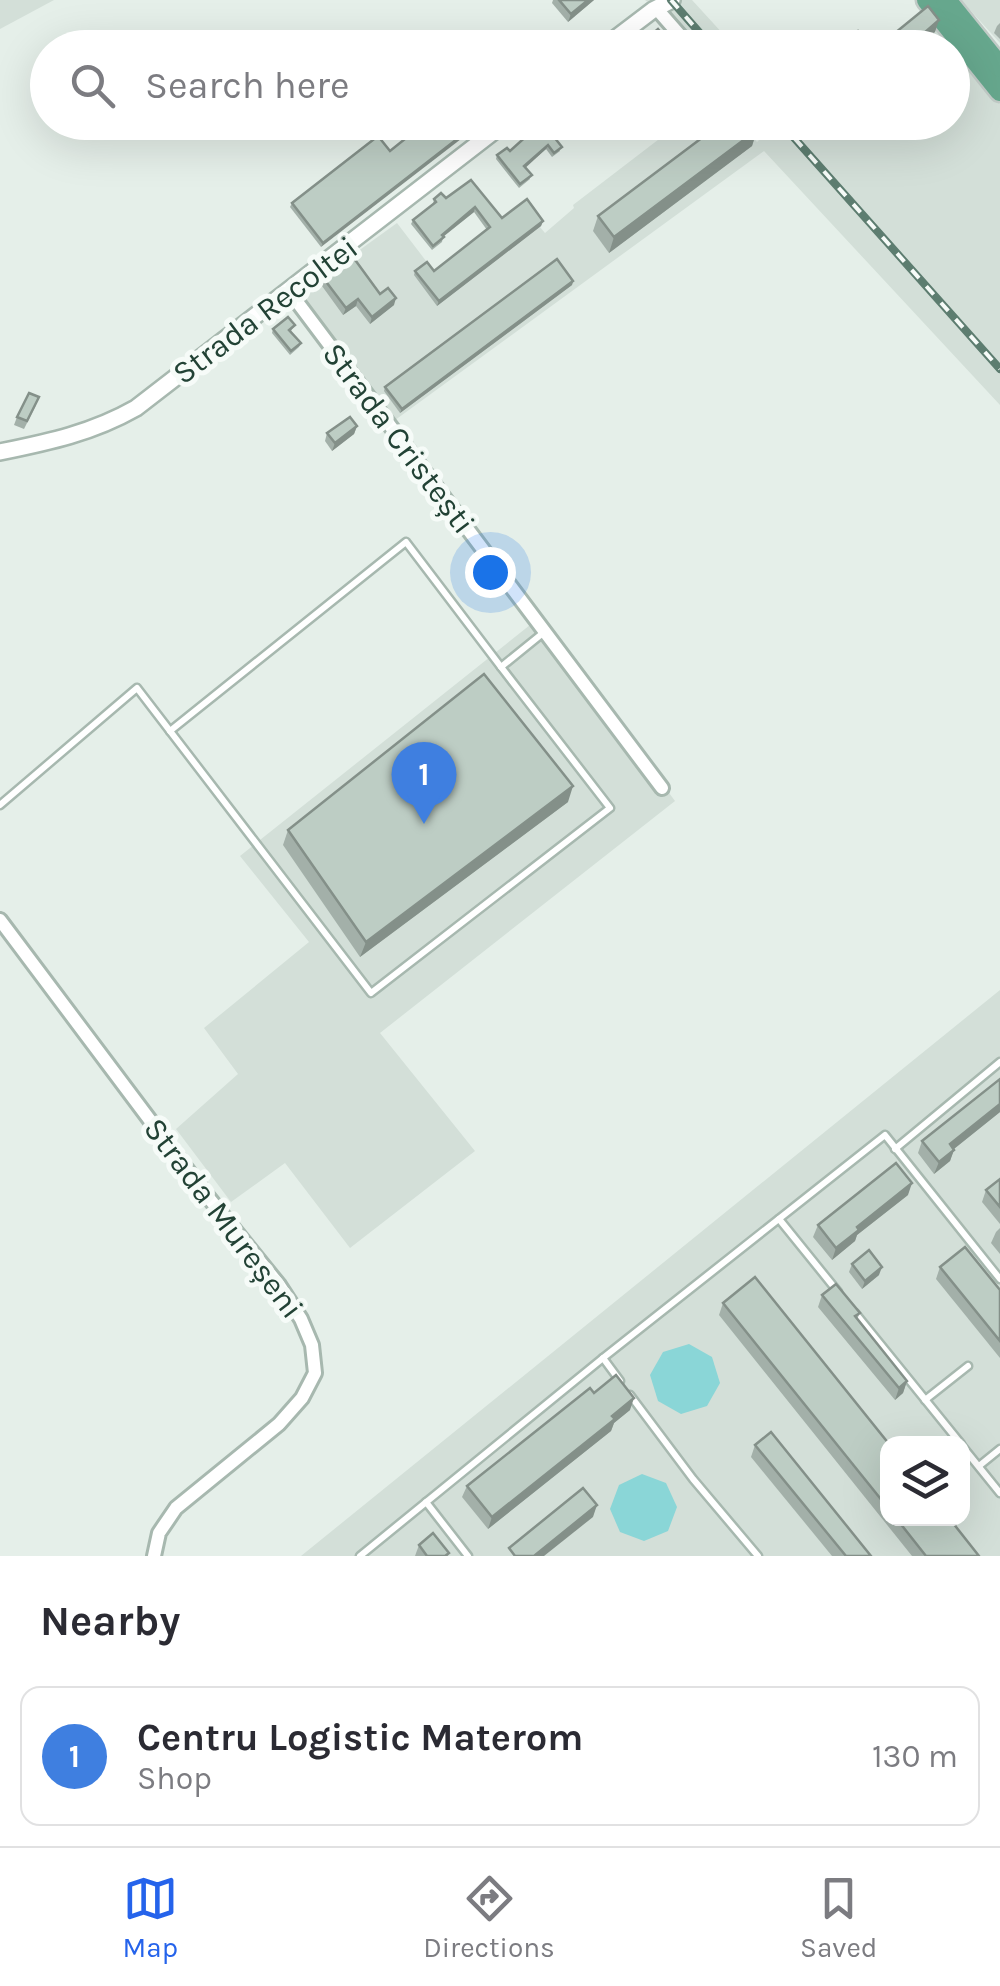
<!DOCTYPE html>
<html lang="en">
<head>
<meta charset="utf-8">
<style>
	:root { --surface:#fff; --page:#f2f2f3; --text:#2b2b33; --muted:#7c7c81; --line:#e1e1e2; --accent:#2563eb }
	body { margin:0; font-family:Karla,sans-serif; background:var(--page); color:var(--text) }
	.controls { position:absolute; right:30px; bottom:30px; display:grid; overflow:hidden; border-radius:20px; box-shadow:0 10px 40px #0002 }
	.controls button { width:90px; height:90px; display:grid; place-items:center; padding:0; border:0; border-bottom:2px solid var(--line); background:var(--surface); color:var(--text); font:50px sans-serif }
	.you { position:absolute; left:490px; top:572px; width:35px; height:35px; margin:-25px; border:8px solid #fff; border-radius:50%; background:#1a73e8; box-shadow:0 0 0 15px #1a73e833 }
	.badge { display:grid; place-items:center; width:65px; height:65px; border-radius:50%; background:var(--accent); color:#fff; font-size:32px; font-weight:700 }
	.pin { position:absolute; translate:-50% -82px; filter:drop-shadow(0 2px 5px #0008) }
	.pin::after { content:''; position:absolute; top:52px; width:35px; height:30px; background:inherit; clip-path:polygon(0 0,100% 0,50% 100%) }
	.list { margin:0; padding:0; list-style:none }
	h2 { display:flex; justify-content:space-between; align-items:center; height:130px; margin:0; padding:0 40px; font-size:42px }
	h2 small { font-size:32px; font-weight:400; color:var(--muted) }
	.list li { display:grid; grid-template-columns:65px 1fr auto; gap:30px; align-items:center; box-sizing:border-box; height:140px; margin:0 20px 20px; padding:0 20px; border:2px solid var(--line); border-radius:20px }
	.list b { display:block; font-size:38px; white-space:nowrap }
	.list p { margin:0; font-size:32px; white-space:nowrap; color:var(--muted) }
	.list em { font-size:32px; font-style:normal; color:var(--muted) }
	.icon { flex:none; width:55px; height:55px; fill:none; stroke:currentColor; stroke-width:2; stroke-linecap:round; stroke-linejoin:round }
	.map { position:relative; flex:none; width:1000px; height:1556px; overflow:hidden }
	.search { position:absolute; background:var(--surface); box-shadow:0 10px 40px #0002; left:30px; right:30px; top:30px; height:110px; display:flex; align-items:center; gap:25px; box-sizing:border-box; padding:0 35px; border-radius:55px; color:var(--muted); font-size:38px }
	.sheet { height:290px; background:var(--surface) }
	nav { display:flex; justify-content:space-around; align-items:center; box-sizing:border-box; height:140px; border-top:2px solid var(--line); background:var(--surface); font-size:28px; color:var(--muted) }
	nav a { display:grid; justify-items:center; gap:5px }
	nav .on { color:var(--accent) }
	.map>svg:first-child { display:block }
	.built { fill:#d3dfd8; fill-rule:evenodd }
	.water { fill:#8ad6d7 }
	.lines { fill:none; stroke-linecap:round; stroke-linejoin:round }
	.service-casing { stroke:#a7b8af; stroke-width:11 }
	.minor-casing { stroke:#a7b8af; stroke-width:18 }
	.tertiary-casing { stroke:#a7b8af; stroke-width:20 }
	.primary-casing { stroke:#c1cac6; stroke-width:25 }
	.service { stroke:#fff; stroke-width:6 }
	.minor { stroke:#fff; stroke-width:12 }
	.tertiary { stroke:#fff; stroke-width:15 }
	.primary { stroke:#66a78d; stroke-width:20 }
	.rail-casing { stroke:#5d7d70; stroke-width:8 }
	.rail { stroke:#f6fbf8; stroke-width:4; stroke-dasharray:11; stroke-linecap:butt }
	.wall { fill:#a3b0a9 }
	.shaded-wall { fill:#849089 }
	.building { fill:#bdcdc4; stroke:#849089; stroke-width:2.5 }
	.labels { text-anchor:middle; stroke-width:10; stroke-linejoin:round; paint-order:stroke }
	.street-label { font-size:32px; fill:#224235; stroke:#f6fbf8 }
</style>
</head>
<body>
<div class="map">
<svg width="1000" height="1556" viewBox="0 0 1000 1556">
	<rect width="100%" height="100%" fill="#e5efe9"/>
	<g class="built">
		<path d="M 0,0 L 54,0 L 0,29 Z"/>
		<path d="M 645,0 L 692,0 L 735,47 L 698,47 L 668,17 Z"/>
		<path d="M 961,0 L 1000,0 L 1000,43 Z"/>
		<path d="M 925,11 L 1000,104 L 1000,405 L 764,151 L 391,423 L 296,296 L 397,223 L 436,274 L 523,207 L 545,233 L 574,208 L 573,205 L 680,123 L 741,123 L 757,142 L 771,128 L 767,123 L 952,122 L 952,48 L 883,47 Z"/>
		<path d="M 540,617 L 675,801 L 380,1033 L 475,1151 L 350,1248 L 285,1163 L 231,1202 L 176,1129 L 238,1074 L 204,1028 L 309,942 L 240,856 Z"/>
		<path d="M 1000,990 L 1000,1556 L 301,1556 ZM 888,1444 L 962,1444 L 962,1518 L 888,1518 Z"/>
	</g>
	<g class="water">
		<path d="M 689,1344 L 712,1357 L 720,1383 L 707,1406 L 681,1414 L 658,1401 L 650,1375 L 663,1352 Z"/>
		<path d="M 642,1474 L 666,1483 L 677,1507 L 668,1531 L 644,1541 L 620,1532 L 610,1509 L 619,1485 Z"/>
	</g>
	<g class="lines">
		<g class="service-casing">
			<g id="service">
				<path d="M 170,731 L 406,542 L 501,667"/>
				<path d="M 0,805 L 137,688 L 371,993 L 610,808 L 501,667 L 543,633"/>
				<path d="M 895,1149 L 1000,1062"/>
				<path d="M 779,1219 L 838,1292"/>
				<path d="M 855,1313 L 961,1444"/>
				<path d="M 603,1358 L 620,1381"/>
				<path d="M 630,1395 L 693,1479 L 758,1556"/>
				<path d="M 925,1400 L 968,1366"/>
				<path d="M 962,1446 L 1000,1493"/>
				<path d="M 979,1466 L 1000,1449"/>
				<path d="M 426,1502 L 468,1556"/>
				<path d="M 360,1556 L 603,1358 L 885,1135 L 1000,1279"/>
			</g>
		</g>
		<g class="minor-casing">
			<g id="minor">
				<path d="M 656,8 L 691,48"/>
				<path d="M 289,291 L 662,788"/>
				<path d="M 0,920 L 200,1187 L 279,1285 L 301,1319 L 312,1345 L 315,1373 L 302,1398 L 279,1424 L 176,1508 L 159,1533 L 154,1556"/>
			</g>
		</g>
		<g class="tertiary-casing">
			<g id="tertiary">
				<path d="M 603,48 L 653,10 L 672,0"/>
				<path d="M 0,452 C 49,442 92,433 136,408 L 506,122"/>
			</g>
		</g>
		<g class="primary-casing">
			<g id="primary">
				<path d="M 927,0 L 1000,91"/>
				<path d="M 946,0 L 1000,67"/>
			</g>
		</g>
		<use href="#service" class="service"/>
		<use href="#minor" class="minor"/>
		<use href="#tertiary" class="tertiary"/>
		<use href="#primary" class="primary"/>
		<g class="rail-casing">
			<g id="rail">
				<path d="M 671,0 L 713,48"/>
				<path d="M 780,122 L 1000,369"/>
			</g>
		</g>
		<use href="#rail" class="rail"/>
	</g>
	<g class="wall">
		<path d="M 553,0 L 594,0 L 568,22 L 552,3 Z"/>
		<path d="M 1000,23 L 1000,39 L 994,33 L 997,26 Z"/>
		<path d="M 542,122 L 577,122 L 569,128 L 566,124 L 551,134 L 560,151 L 552,157 L 546,149 L 525,167 L 530,179 L 519,188 L 496,159 L 497,155 L 510,151 Z"/>
		<path d="M 653,122 L 675,126 L 658,139 L 651,130 Z"/>
		<path d="M 757,130 L 752,146 L 609,253 L 593,231 L 598,216 Z"/>
		<path d="M 390,151 L 321,247 L 290,207 L 292,203 Z"/>
		<path d="M 471,180 L 502,218 L 543,221 L 541,226 L 437,306 L 414,275 L 415,271 L 434,271 L 487,230 L 474,212 L 443,237 L 442,242 L 432,250 L 411,224 L 413,220 L 433,204 L 434,199 L 446,198 Z"/>
		<path d="M 324,279 L 380,294 L 394,305 L 370,324 L 356,306 L 343,315 L 322,286 Z"/>
		<path d="M 573,281 L 572,285 L 400,413 L 384,391 L 385,387 Z"/>
		<path d="M 295,325 L 291,331 L 301,343 L 299,347 L 290,355 L 272,333 L 273,329 Z"/>
		<path d="M 36,405 L 24,429 L 14,425 L 17,417 Z"/>
		<path d="M 357,426 L 354,434 L 332,451 L 325,441 L 327,433 Z"/>
		<path d="M 568,802 L 360,957 L 283,845 L 288,830 Z"/>
		<path d="M 1000,1079 L 1000,1112 L 954,1149 L 950,1161 L 934,1174 L 918,1153 L 922,1141 Z"/>
		<path d="M 1000,1179 L 1000,1224 L 982,1202 L 986,1190 Z"/>
		<path d="M 908,1195 L 857,1235 L 855,1241 L 832,1260 L 813,1237 L 818,1225 Z"/>
		<path d="M 1000,1228 L 1000,1254 L 991,1243 L 996,1232 Z"/>
		<path d="M 852,1264 L 879,1275 L 862,1289 L 849,1272 Z"/>
		<path d="M 940,1267 L 1000,1290 L 1000,1358 L 936,1279 Z"/>
		<path d="M 822,1295 L 860,1313 L 857,1319 L 907,1381 L 903,1393 L 895,1400 L 818,1307 Z"/>
		<path d="M 723,1303 L 888,1444 L 888,1518 L 949,1518 L 979,1556 L 912,1556 L 719,1315 Z"/>
		<path d="M 594,1393 L 630,1410 L 614,1423 L 611,1431 L 488,1529 L 462,1497 L 467,1486 Z"/>
		<path d="M 755,1445 L 871,1556 L 832,1556 L 751,1457 Z"/>
		<path d="M 419,1545 L 449,1553 L 448,1556 L 415,1556 Z"/>
	</g>
	<g class="shaded-wall">
		<path d="M 588,0 L 594,0 L 568,22 L 571,14 Z"/>
		<path d="M 939,20 L 935,32 L 917,48 L 907,48 Z"/>
		<path d="M 479,122 L 483,122 L 321,247 L 323,243 Z"/>
		<path d="M 672,122 L 676,122 L 675,126 L 658,139 L 661,131 Z"/>
		<path d="M 757,130 L 752,146 L 609,253 L 614,237 Z"/>
		<path d="M 548,145 L 546,149 L 523,170 L 524,166 Z"/>
		<path d="M 475,207 L 474,212 L 440,239 L 442,235 Z"/>
		<path d="M 543,221 L 541,226 L 437,306 L 439,301 Z"/>
		<path d="M 573,281 L 572,285 L 400,413 L 402,409 Z"/>
		<path d="M 396,298 L 394,305 L 370,324 L 372,317 Z"/>
		<path d="M 358,299 L 356,306 L 343,315 L 346,308 Z"/>
		<path d="M 357,426 L 354,434 L 332,451 L 335,443 Z"/>
		<path d="M 573,786 L 568,802 L 360,957 L 366,942 Z"/>
		<path d="M 1000,1104 L 1000,1112 L 945,1156 L 950,1144 Z"/>
		<path d="M 954,1150 L 950,1161 L 934,1174 L 939,1162 Z"/>
		<path d="M 912,1183 L 908,1195 L 857,1235 L 855,1241 L 832,1260 L 836,1248 L 857,1227 Z"/>
		<path d="M 882,1267 L 879,1275 L 862,1289 L 865,1281 Z"/>
		<path d="M 907,1381 L 903,1393 L 895,1400 L 899,1388 Z"/>
		<path d="M 634,1398 L 630,1410 L 614,1423 L 611,1431 L 488,1529 L 492,1517 Z"/>
		<path d="M 597,1505 L 593,1517 L 544,1556 L 534,1556 Z"/>
	</g>
	<g class="building">
		<path d="M 559,0 L 588,0 L 571,14 Z"/>
		<path d="M 928,6 L 939,20 L 907,48 L 880,48 L 879,46 Z"/>
		<path d="M 658,29 L 674,48 L 650,48 L 644,41 Z"/>
		<path d="M 858,31 L 870,45 L 867,48 L 849,48 L 844,43 Z"/>
		<path d="M 943,41 L 949,48 L 936,48 Z"/>
		<path d="M 426,122 L 479,122 L 323,243 L 292,203 L 378,136 L 390,151 Z"/>
		<path d="M 542,122 L 564,122 L 550,132 L 562,147 L 554,153 L 548,145 L 524,166 L 532,175 L 520,184 L 497,155 L 507,148 L 510,151 Z"/>
		<path d="M 654,122 L 672,122 L 661,131 Z"/>
		<path d="M 723,122 L 751,122 L 757,130 L 614,237 L 598,216 Z"/>
		<path d="M 471,180 L 502,218 L 527,199 L 543,221 L 439,301 L 415,271 L 427,262 L 434,271 L 490,227 L 475,207 L 442,235 L 444,237 L 433,246 L 413,220 L 436,202 L 434,199 L 441,193 L 446,198 Z"/>
		<path d="M 353,257 L 380,294 L 388,288 L 396,298 L 372,317 L 358,299 L 346,308 L 324,279 Z"/>
		<path d="M 557,259 L 573,281 L 402,409 L 385,387 Z"/>
		<path d="M 288,317 L 295,325 L 289,330 L 301,343 L 291,351 L 273,329 Z"/>
		<path d="M 29,393 L 39,397 L 27,421 L 17,417 Z"/>
		<path d="M 350,417 L 357,426 L 335,443 L 327,433 Z"/>
		<path d="M 484,674 L 573,786 L 366,942 L 288,830 Z"/>
		<path d="M 1000,1079 L 1000,1104 L 950,1144 L 954,1150 L 939,1162 L 922,1141 Z"/>
		<path d="M 896,1163 L 912,1183 L 857,1227 L 859,1230 L 836,1248 L 818,1225 Z"/>
		<path d="M 1000,1179 L 1000,1207 L 986,1190 Z"/>
		<path d="M 965,1247 L 1000,1290 L 1000,1341 L 940,1267 Z"/>
		<path d="M 869,1250 L 882,1267 L 865,1281 L 852,1264 Z"/>
		<path d="M 755,1277 L 889,1444 L 888,1508 L 723,1303 Z"/>
		<path d="M 836,1284 L 860,1313 L 855,1316 L 907,1381 L 899,1388 L 822,1295 Z"/>
		<path d="M 616,1375 L 634,1398 L 612,1416 L 615,1419 L 492,1517 L 467,1486 L 590,1388 L 594,1393 Z"/>
		<path d="M 771,1432 L 871,1556 L 846,1556 L 755,1445 Z"/>
		<path d="M 583,1488 L 597,1505 L 534,1556 L 515,1556 L 509,1548 Z"/>
		<path d="M 896,1518 L 949,1518 L 979,1556 L 926,1556 Z"/>
		<path d="M 433,1533 L 449,1553 L 445,1556 L 427,1556 L 419,1545 Z"/>
	</g>
	<g class="labels">
		<g class="street-label">
			<text transform="translate(265 310) rotate(-37)" y="11">Strada Recoltei</text>
			<text transform="translate(399 438) rotate(53)" y="11">Strada Cristești</text>
			<text transform="translate(224 1218) rotate(53)" y="11">Strada Mureșeni</text>
		</g>
	</g>
</svg>
<div class="controls">
<button><svg class="icon" aria-label="layers" viewBox="0 0 24 24"><path d="M12 4l9 5-9 5-9-5zM3 14l9 5 9-5"/></svg></button>
</div>
<div class="you"></div>
<div class="pin badge" style="left:424px;top:824px;background:#3f7fe0">1</div>
<div class="search"><svg class="icon" aria-label="search" viewBox="0 0 24 24"><circle cx="10" cy="10" r="6"/><path d="M15 15l6 6"/></svg>Search here</div>
</div>
<section class="sheet">
<h2>Nearby<small></small></h2>
<ul class="list">
<li><span class="badge" style="background:#3f7fe0">1</span><div><b>Centru Logistic Materom</b><p>Shop</p></div><em>130 m</em></li>
</ul>
</section>
<nav>
<a class="on"><svg class="icon" aria-label="map" viewBox="0 0 24 24"><path d="M3 6l6-2 6 2 6-2v14l-6 2-6-2-6 2zM9 4v14M15 6v14"/></svg>Map</a>
<a><svg class="icon" aria-label="directions" viewBox="0 0 24 24"><path d="M12 3l9 9-9 9-9-9zM9 14v-3h6M13 9l2 2-2 2"/></svg>Directions</a>
<a><svg class="icon" aria-label="saved" viewBox="0 0 24 24"><path d="M7 4h10v16l-5-4-5 4z"/></svg>Saved</a>
</nav>
</body>
</html>
